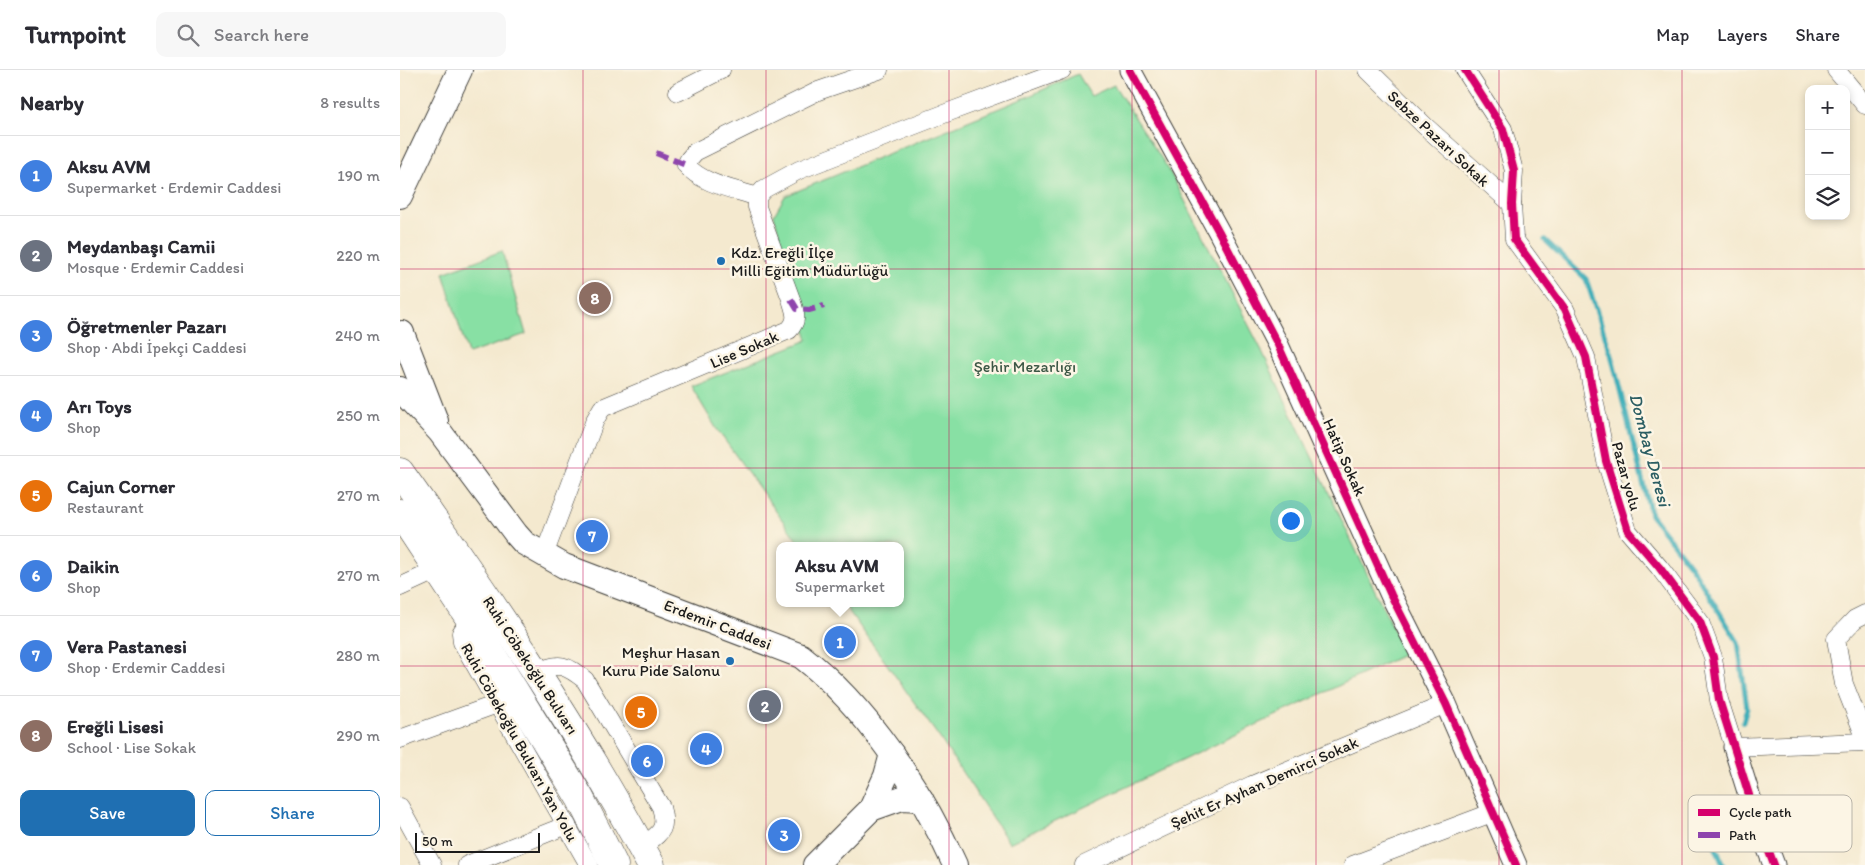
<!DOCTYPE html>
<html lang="en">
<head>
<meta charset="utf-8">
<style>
	:root { --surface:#fff; --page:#f7f7f7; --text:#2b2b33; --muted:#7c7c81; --line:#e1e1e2; --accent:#1f6fb2 }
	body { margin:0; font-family:Itim,sans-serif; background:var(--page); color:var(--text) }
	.controls { position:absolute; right:15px; top:15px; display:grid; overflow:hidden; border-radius:10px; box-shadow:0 2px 8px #0003 }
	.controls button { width:45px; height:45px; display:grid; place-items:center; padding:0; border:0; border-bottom:1px solid var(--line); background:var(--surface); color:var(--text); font:25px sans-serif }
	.scale { position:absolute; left:15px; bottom:12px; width:125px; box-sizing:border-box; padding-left:5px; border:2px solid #1c1c1c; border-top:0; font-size:14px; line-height:18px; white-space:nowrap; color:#1c1c1c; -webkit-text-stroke:4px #fcf5e5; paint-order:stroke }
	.you { position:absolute; left:890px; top:450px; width:18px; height:18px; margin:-12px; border:4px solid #fff; border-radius:50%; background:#1a73e8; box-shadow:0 0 0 8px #1a73e833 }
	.badge { display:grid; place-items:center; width:32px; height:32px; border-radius:50%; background:var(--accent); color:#fff; font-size:16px; font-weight:700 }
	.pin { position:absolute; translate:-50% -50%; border:2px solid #fff; box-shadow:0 1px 5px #0006 }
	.popup { position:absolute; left:376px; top:472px; width:128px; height:65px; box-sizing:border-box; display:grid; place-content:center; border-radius:10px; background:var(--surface); filter:drop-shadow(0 1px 4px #0005); font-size:16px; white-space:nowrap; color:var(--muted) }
	.popup b { font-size:19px; color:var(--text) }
	.popup::after { content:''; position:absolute; left:50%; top:100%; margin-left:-10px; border:10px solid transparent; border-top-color:var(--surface) }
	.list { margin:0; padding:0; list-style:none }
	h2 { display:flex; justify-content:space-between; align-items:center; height:65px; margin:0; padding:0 20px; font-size:21px }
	h2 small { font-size:16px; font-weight:400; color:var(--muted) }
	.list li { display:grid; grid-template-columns:32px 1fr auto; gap:15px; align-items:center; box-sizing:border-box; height:80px; padding:0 20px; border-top:1px solid var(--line) }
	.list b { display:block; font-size:19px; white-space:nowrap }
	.list p { margin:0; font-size:16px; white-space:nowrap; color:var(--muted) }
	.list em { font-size:16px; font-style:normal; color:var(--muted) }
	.actions { display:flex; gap:10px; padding:15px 20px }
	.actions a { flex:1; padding:11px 0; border:1px solid var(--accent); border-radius:10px; text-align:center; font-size:18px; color:var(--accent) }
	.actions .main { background:var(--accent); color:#fff }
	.icon { flex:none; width:28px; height:28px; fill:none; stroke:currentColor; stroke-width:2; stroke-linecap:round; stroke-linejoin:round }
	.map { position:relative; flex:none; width:1465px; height:795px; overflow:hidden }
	header { display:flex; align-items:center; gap:30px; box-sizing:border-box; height:70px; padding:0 25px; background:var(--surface); border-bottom:1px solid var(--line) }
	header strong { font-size:24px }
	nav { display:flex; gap:28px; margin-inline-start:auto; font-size:18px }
	.search { width:350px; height:45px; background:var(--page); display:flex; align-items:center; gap:12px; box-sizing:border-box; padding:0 18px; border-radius:10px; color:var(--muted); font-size:19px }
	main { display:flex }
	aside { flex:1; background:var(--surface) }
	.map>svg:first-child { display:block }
	.green { fill:#88e0a4; stroke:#527e60 }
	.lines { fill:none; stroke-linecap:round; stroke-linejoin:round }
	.stream { stroke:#3fafb9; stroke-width:5 }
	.minor-casing { stroke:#3c3b37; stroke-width:19 }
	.tertiary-casing { stroke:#3c3b37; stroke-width:23 }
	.secondary-casing { stroke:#3c3b37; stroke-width:26 }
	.primary-casing { stroke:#3c3b37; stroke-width:29 }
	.minor { stroke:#fff; stroke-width:18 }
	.tertiary { stroke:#fff; stroke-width:21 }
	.secondary { stroke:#fff; stroke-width:24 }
	.primary { stroke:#fff; stroke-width:28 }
	.quiet { stroke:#8e44ad; stroke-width:6; stroke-dasharray:12 6; stroke-linecap:butt }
	.cycleway-casing { stroke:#fcf5e5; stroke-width:11 }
	.cycleway { stroke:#d6006c; stroke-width:8 }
	.grid { fill:none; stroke:#c2185b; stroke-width:1; stroke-opacity:0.55 }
	.poi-dot { fill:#1f6fb2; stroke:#fcf5e5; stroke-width:2 }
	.labels { text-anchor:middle; stroke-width:5; stroke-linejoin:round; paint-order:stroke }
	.street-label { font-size:16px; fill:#1c1c1c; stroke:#fcf5e5 }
	.poi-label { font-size:16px; fill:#1c1c1c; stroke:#fcf5e5; text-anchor:start }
	.park-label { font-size:16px; fill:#3c5745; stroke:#fcf5e5 }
	.water-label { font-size:18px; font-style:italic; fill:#2c5e63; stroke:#fcf5e5 }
	.key { fill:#fcf5e5; stroke:#b9b4a9; stroke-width:1 }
	.key-label { font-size:14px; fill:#1c1c1c }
</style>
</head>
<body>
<header>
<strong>Turnpoint</strong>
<div class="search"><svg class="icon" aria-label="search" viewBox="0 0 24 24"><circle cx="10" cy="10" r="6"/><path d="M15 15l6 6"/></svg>Search here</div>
<nav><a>Map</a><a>Layers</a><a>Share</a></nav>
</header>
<main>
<aside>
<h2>Nearby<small>8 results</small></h2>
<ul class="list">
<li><span class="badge" style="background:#3f7fe0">1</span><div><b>Aksu AVM</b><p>Supermarket · Erdemir Caddesi</p></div><em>190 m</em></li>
<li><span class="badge" style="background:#6b7280">2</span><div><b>Meydanbaşı Camii</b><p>Mosque · Erdemir Caddesi</p></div><em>220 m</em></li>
<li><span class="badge" style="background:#3f7fe0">3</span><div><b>Öğretmenler Pazarı</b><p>Shop · Abdi İpekçi Caddesi</p></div><em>240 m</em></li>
<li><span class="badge" style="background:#3f7fe0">4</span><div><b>Arı Toys</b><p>Shop</p></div><em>250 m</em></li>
<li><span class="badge" style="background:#e8710a">5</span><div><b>Cajun Corner</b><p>Restaurant</p></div><em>270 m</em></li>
<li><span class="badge" style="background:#3f7fe0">6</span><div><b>Daikin</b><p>Shop</p></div><em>270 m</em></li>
<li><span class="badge" style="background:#3f7fe0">7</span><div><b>Vera Pastanesi</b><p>Shop · Erdemir Caddesi</p></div><em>280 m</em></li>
<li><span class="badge" style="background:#8d6e63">8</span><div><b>Ereğli Lisesi</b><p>School · Lise Sokak</p></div><em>290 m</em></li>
</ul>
<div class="actions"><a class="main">Save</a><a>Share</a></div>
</aside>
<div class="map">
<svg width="1465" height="795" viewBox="0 0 1465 795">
	<rect width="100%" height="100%" fill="#fcf5e5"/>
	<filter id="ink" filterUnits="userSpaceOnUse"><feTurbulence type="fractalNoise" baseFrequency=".02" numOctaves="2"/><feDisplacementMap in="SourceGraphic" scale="10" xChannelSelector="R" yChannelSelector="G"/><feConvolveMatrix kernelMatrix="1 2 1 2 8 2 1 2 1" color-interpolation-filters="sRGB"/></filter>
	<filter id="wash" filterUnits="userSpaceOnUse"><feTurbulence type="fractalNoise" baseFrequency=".0096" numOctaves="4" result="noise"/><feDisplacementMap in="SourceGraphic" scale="20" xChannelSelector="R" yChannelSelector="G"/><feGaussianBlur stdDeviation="1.12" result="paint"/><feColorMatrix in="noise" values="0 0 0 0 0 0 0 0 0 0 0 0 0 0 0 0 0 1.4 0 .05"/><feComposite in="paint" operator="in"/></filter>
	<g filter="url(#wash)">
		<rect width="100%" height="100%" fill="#f4e9cf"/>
		<g class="green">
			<path d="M 678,4 L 691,26 L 714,15 L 769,100 L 861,279 L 1005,584 L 609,773 L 539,667 L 443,533 L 500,533 L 500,476 L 401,476 L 316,358 L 291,316 L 408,270 L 374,145 L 385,126 L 629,26 Z"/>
			<path d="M 102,181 L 126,264 L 68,284 L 43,203 Z"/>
		</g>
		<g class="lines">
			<g class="stream">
				<path d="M 1145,170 L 1186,209 L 1211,284 L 1251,445 L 1292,498 L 1338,572 L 1347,638 L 1343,652"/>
				<path d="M 1305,752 L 1323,795"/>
			</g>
		</g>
	</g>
	<g filter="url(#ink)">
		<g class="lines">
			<g class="minor-casing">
				<g id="minor">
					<path d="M 968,0 L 1025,56 L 1112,134"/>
					<path d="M 1065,0 L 1103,59 L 1114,101 L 1112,134 L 1114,169 L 1165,239 L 1186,287 L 1206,391 L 1228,461 L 1259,497 L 1300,552 L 1313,587 L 1319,630 L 1334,677 L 1465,672"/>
					<path d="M 1436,0 L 1465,35"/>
					<path d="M 278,22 L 321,0"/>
					<path d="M 357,127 C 334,119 302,114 286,95 L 289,89 L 295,82 L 418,21 L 479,0"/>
					<path d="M 144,485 L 195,350 L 202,338 L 389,260 C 399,249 395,243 391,229 L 357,137 L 357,127 L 364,119 L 399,100 L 541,45 L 662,0"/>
					<path d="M 0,517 L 37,500"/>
					<path d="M 1465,544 L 1455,549 L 1436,569 L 1444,614 L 1465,667"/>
					<path d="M 70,549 L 61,563 L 62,572 L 189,795"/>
					<path d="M 137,603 C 159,591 166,595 185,610 L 261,737 C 268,761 259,763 242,777"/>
					<path d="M 0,669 L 97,634"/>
					<path d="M 0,737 L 32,795"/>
					<path d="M 67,795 L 167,755"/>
					<path d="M 684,795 L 852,715 L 1046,634"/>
					<path d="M 953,795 L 1094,742"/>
				</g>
			</g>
			<g class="tertiary-casing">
				<g id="tertiary">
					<path d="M 730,0 L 819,162 L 878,275 L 991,525 L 1046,634 L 1116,795"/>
					<path d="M 1334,677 L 1356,747 L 1374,795"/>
				</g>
			</g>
			<g class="secondary-casing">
				<g id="secondary">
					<path d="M 0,126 L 60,0"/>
					<path d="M 2,263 L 36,351"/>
					<path d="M 0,319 L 40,362 L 116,464 L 124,473 L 164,496 L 401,586 C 466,636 522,721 555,795"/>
					<path d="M 471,739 L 502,728 L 521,729"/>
					<path d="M 415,795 L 471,739 L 486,706 L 492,684"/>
				</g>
			</g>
			<g class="primary-casing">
				<g id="primary">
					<path d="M 0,402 C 90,529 177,658 251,795"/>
					<path d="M 0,443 L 70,549 L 143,667 L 180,728 L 214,795"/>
				</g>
			</g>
			<use href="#minor" class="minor"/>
			<use href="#tertiary" class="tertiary"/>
			<use href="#secondary" class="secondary"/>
			<use href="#primary" class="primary"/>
			<g class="quiet">
				<path d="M 256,83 L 286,95"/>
				<path d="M 391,229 L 397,239 L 409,240 L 424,236"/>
			</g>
			<g class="cycleway-casing">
				<g id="cycleway">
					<path d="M 730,0 L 819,162 L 878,275 L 991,525 L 1046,634 L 1116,795"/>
					<path d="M 1065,0 L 1103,59 L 1114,101 L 1112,134 L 1114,169 L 1165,239 L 1186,287 L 1206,391 L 1228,461 L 1259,497 L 1300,552 L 1313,587 L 1319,630 L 1356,747 L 1374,795"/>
				</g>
			</g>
			<use href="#cycleway" class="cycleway"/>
		</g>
	</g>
	<path class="grid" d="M 183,0 L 183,795M 366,0 L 366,795M 549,0 L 549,795M 732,0 L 732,795M 916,0 L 916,795M 1099,0 L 1099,795M 1282,0 L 1282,795M 0,199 L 1465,199M 0,398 L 1465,398M 0,596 L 1465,596"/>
	<g class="poi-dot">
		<circle cx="321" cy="191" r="5"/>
		<circle cx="330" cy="591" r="5"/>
	</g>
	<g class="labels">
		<g class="street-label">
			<text transform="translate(1039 68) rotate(43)" y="6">Sebze Pazarı Sokak</text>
			<text transform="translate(344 279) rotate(-23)" y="6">Lise Sokak</text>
			<text transform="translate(945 387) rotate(66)" y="6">Hatip Sokak</text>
			<text transform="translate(1227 406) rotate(74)" y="6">Pazar yolu</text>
			<text transform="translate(318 554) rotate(21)" y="6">Erdemir Caddesi</text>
			<text transform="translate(131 595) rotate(57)" y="6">Ruhi Cöbekoğlu Bulvarı</text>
			<text transform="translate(120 672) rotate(61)" y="6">Ruhi Cöbekoğlu Bulvarı Yan Yolu</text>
			<text transform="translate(864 712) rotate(-24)" y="6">Şehit Er Ayhan Demirci Sokak</text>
		</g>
		<g class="poi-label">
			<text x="331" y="188">Kdz. Ereğli İlçe<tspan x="331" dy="18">Milli Eğitim Müdürlüğü</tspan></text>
			<text x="320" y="588" text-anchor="end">Meşhur Hasan<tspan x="320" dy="18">Kuru Pide Salonu</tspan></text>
		</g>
		<g class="park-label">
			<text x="625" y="302">Şehir Mezarlığı</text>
		</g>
		<g class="water-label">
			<text transform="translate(1250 380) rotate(75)" y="6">Dombay Deresi</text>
		</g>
	</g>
	<rect x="1288" y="725" width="164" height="57" rx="8" class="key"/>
	<rect x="1298" y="739" width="22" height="7" fill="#d6006c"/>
	<rect x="1298" y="762" width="22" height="6" fill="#8e44ad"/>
	<g class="key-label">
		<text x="1329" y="747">Cycle path</text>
		<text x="1329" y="770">Path</text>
	</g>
</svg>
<div class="controls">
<button>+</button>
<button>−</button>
<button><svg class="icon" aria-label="layers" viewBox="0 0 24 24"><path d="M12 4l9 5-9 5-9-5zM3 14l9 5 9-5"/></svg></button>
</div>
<div class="scale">50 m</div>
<div class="you"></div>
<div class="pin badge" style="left:440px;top:572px;background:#3f7fe0">1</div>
<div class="popup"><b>Aksu AVM</b>Supermarket</div>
<div class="pin badge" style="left:365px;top:636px;background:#6b7280">2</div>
<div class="pin badge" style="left:384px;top:765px;background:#3f7fe0">3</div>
<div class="pin badge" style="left:306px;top:679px;background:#3f7fe0">4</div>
<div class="pin badge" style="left:241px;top:642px;background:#e8710a">5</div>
<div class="pin badge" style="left:247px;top:691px;background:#3f7fe0">6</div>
<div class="pin badge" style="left:192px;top:466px;background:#3f7fe0">7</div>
<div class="pin badge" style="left:195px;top:228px;background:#8d6e63">8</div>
</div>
</main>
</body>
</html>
